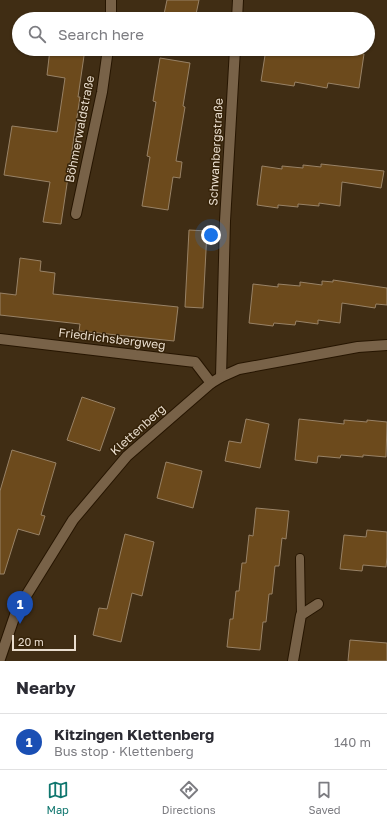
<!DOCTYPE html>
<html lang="en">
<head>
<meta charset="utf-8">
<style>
	:root { --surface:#fff; --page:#f2f2f3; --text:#2b2b33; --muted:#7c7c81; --line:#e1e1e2; --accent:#0f766e }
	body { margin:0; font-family:"Golos Text",sans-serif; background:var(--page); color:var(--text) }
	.scale { position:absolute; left:12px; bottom:10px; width:64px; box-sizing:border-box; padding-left:4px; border:2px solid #e9ddce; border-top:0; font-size:11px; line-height:14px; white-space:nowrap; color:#e9ddce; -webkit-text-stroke:3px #362309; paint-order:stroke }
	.you { position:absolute; left:211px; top:235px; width:14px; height:14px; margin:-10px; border:3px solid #fff; border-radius:50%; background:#1a73e8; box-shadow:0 0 0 6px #1a73e833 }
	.badge { display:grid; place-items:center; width:26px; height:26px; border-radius:50%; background:var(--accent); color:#fff; font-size:13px; font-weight:700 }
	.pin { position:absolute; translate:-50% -33px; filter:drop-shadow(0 1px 2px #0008) }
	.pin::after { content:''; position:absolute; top:21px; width:14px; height:12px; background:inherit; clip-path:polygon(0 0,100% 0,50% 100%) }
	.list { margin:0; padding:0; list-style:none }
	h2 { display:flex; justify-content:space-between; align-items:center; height:52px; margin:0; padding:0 16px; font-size:17px }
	h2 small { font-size:13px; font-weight:400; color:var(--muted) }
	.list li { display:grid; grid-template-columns:26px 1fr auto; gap:12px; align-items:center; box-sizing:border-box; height:56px; padding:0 16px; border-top:1px solid var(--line) }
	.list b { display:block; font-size:15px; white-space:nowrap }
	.list p { margin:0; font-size:13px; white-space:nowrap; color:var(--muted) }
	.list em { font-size:13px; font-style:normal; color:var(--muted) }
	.icon { flex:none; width:22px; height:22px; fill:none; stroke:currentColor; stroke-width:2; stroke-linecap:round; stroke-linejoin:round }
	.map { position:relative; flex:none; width:387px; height:661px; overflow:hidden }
	.search { position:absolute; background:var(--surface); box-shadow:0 1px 3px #0004; left:12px; right:12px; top:12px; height:44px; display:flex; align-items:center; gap:10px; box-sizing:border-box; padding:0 14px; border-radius:22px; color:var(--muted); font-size:15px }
	.sheet { height:108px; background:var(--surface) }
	nav { display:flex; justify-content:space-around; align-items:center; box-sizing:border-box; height:56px; border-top:1px solid var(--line); background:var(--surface); font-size:11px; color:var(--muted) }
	nav a { display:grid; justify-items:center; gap:2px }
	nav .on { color:var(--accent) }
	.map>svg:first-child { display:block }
	.building { fill:#6c4a1c; stroke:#988266 }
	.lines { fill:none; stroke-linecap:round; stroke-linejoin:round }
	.service-casing { stroke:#261500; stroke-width:10 }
	.minor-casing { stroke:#261500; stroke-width:12 }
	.service { stroke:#786248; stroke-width:8 }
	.minor { stroke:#786248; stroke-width:10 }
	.labels { text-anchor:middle; stroke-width:3; stroke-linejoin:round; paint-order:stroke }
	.street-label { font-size:12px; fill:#e9ddce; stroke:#362309 }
</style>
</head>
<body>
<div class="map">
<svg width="387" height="661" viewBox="0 0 387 661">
	<rect width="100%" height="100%" fill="#402d14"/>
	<g class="building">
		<path d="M 167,0 L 199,0 L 195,19 L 163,19 Z"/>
		<path d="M 50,49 L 85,49 L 78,97 L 80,97 L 61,224 L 43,222 L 50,182 L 4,175 L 12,126 L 57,132 L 65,78 L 47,75 Z"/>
		<path d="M 266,49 L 281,49 L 300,52 L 301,49 L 311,49 L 332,52 L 332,49 L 339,49 L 364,54 L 359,88 L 328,83 L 327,88 L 295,82 L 294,86 L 261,81 Z"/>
		<path d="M 160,58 L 190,63 L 183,106 L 185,107 L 176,161 L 182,162 L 180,178 L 173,177 L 168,210 L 142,206 L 150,157 L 147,156 L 156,102 L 153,101 Z"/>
		<path d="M 321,164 L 384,171 L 381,188 L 342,182 L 340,206 L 319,203 L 319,206 L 298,204 L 298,207 L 278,205 L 278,208 L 257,205 L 262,166 L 282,169 L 282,166 L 303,168 L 303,165 L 321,167 Z"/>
		<path d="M 189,230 L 207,231 L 203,308 L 185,307 Z"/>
		<path d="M 20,258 L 41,261 L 40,271 L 55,273 L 53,294 L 178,307 L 174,341 L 79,331 L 80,324 L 0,315 L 0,293 L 16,295 Z"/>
		<path d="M 333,280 L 387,288 L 387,305 L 376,304 L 375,308 L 342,303 L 340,323 L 318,320 L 318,324 L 296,321 L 295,325 L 274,323 L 273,326 L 249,323 L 253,284 L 278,287 L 278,284 L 300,286 L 300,282 L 322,285 L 322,281 L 333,282 Z"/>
		<path d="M 82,397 L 115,408 L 100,451 L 67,440 Z"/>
		<path d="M 246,419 L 269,424 L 260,468 L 225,461 L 229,441 L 241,443 Z"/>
		<path d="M 299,419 L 344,424 L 344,420 L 367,422 L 367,420 L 387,422 L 386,457 L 363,455 L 363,457 L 341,455 L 340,458 L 318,456 L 317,463 L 295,460 Z"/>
		<path d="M 12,450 L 56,463 L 41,515 L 45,516 L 39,535 L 18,529 L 4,574 L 0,574 L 0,491 Z"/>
		<path d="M 166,462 L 202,471 L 193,508 L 157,498 Z"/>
		<path d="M 256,508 L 289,511 L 286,539 L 282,538 L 279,566 L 275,566 L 272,594 L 269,594 L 266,622 L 263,622 L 260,650 L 227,647 L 230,619 L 233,619 L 236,591 L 239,591 L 242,563 L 246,563 L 249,535 L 253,536 Z"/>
		<path d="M 367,530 L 387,532 L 387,557 L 386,567 L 363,565 L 362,571 L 340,569 L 344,535 L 366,537 Z"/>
		<path d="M 125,534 L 154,542 L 142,596 L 132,593 L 121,642 L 93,635 L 99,608 L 107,609 Z"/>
		<path d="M 350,640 L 387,643 L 387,661 L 348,661 Z"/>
	</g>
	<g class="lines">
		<g class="service-casing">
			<path id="service" d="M 300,558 L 301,615"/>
		</g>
		<g class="minor-casing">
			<g id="minor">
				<path d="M 111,0 L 111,19"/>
				<path d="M 237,19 L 238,0"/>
				<path d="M 76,214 L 102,92 L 108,49"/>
				<path d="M 0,339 L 195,362 L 211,383"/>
				<path d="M 221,377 L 225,221 L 235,49"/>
				<path d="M 0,659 L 16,612 L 73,520 L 127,456 L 211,383 L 221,377 L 239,369 L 358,347 L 387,345"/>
				<path d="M 293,661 L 301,615 L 318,604"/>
			</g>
		</g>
		<use href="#service" class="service"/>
		<use href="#minor" class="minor"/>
	</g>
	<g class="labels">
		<g class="street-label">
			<text transform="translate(80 129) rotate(-79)" y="4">Böhmerwaldstraße</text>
			<text transform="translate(216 152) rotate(-87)" y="4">Schwanbergstraße</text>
			<text transform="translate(112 339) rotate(7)" y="4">Friedrichsbergweg</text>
			<text transform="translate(138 430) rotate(-42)" y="4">Klettenberg</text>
		</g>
	</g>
</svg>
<div class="scale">20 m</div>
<div class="you"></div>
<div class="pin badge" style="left:20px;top:624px;background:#1a4fb4">1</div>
<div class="search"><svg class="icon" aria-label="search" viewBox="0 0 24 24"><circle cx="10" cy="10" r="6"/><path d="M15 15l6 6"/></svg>Search here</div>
</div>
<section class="sheet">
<h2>Nearby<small></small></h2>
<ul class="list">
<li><span class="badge" style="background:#1a4fb4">1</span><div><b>Kitzingen Klettenberg</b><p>Bus stop · Klettenberg</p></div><em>140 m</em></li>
</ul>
</section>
<nav>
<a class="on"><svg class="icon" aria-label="map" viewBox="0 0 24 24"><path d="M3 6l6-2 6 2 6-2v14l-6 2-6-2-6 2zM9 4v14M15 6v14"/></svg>Map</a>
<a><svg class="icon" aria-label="directions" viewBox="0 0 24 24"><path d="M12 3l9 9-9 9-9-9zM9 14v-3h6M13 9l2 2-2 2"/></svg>Directions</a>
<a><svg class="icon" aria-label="saved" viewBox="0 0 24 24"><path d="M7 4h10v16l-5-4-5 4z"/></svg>Saved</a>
</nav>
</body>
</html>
